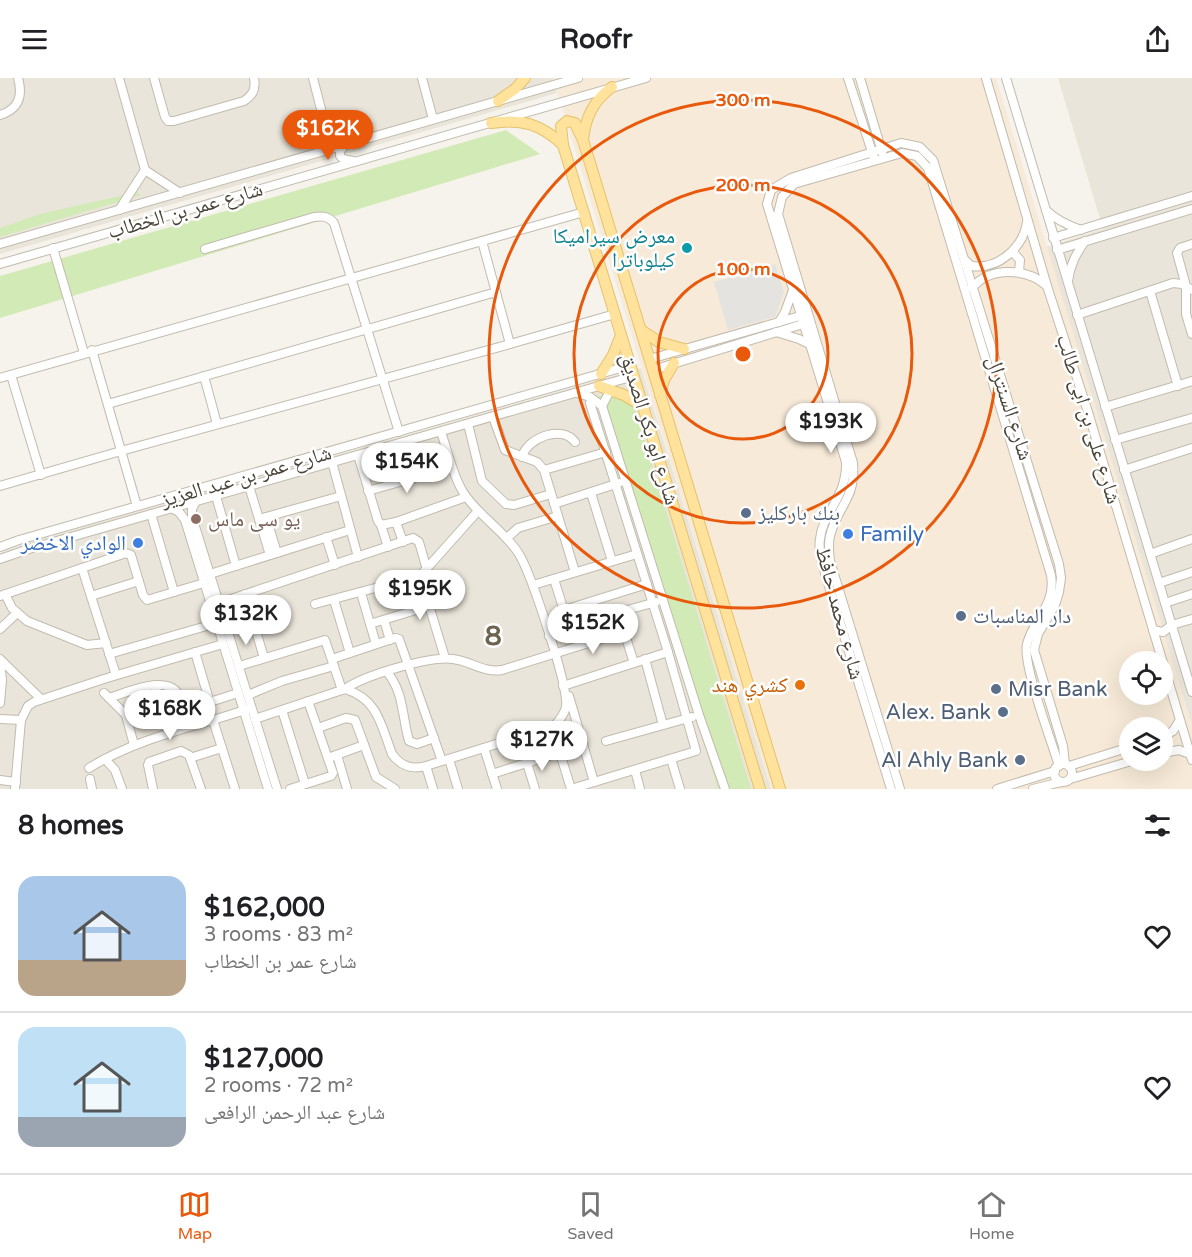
<!DOCTYPE html>
<meta charset="utf-8">
<style>
:root{--surface:#fff;--page:#f2f2f2;--text:#202124;--muted:#757577;--line:#e0e0e0;--accent:#ea580c}
body{margin:0;font-family:"Varela Round","Noto Naskh Arabic",sans-serif;background:var(--page);color:var(--text);height:100vh;display:flex;flex-direction:column;font-size:22px;white-space:nowrap}
*{box-sizing:border-box;margin:0}
p{font-size:20px;color:var(--muted)}
.icon{flex:none;width:33px;height:33px;fill:none;stroke:currentColor;stroke-width:2;stroke-linecap:round;stroke-linejoin:round}
.map{position:relative;height:711px;overflow:hidden}
.drawer{display:flex;flex-direction:column;background:var(--surface);flex:1}
.drawer>*{flex:none}
.controls{position:absolute;left:1119px;top:573px;display:grid;gap:12px}
.controls a{display:grid;place-items:center;width:54px;height:54px;border-radius:50%;background:var(--surface);box-shadow:0 6px 24px #0002;font-size:30px}
.price{position:absolute;translate:-50% -51px;padding:0 14px;border-radius:21px;background:#fff;color:#222;font-size:20px;line-height:39px;filter:drop-shadow(0 2px 3px #0008)}
.price::after{content:'';position:absolute;left:50%;top:36px;width:18px;height:14px;margin-left:-9px;background:inherit;clip-path:polygon(0 0,100% 0,50% 100%)}
.price.on{background:var(--accent);color:#fff}
ul{padding:0;list-style:none}
li{display:flex;align-items:center;gap:18px;height:150px;padding:0 18px}
li+li{border-top:2px solid var(--line)}
li span{display:grid;place-items:center;flex:none;width:168px;height:120px;border-radius:18px;color:#555}
li>.icon{margin-inline-start:auto}
span .icon{width:72px;height:72px;fill:#fffc;stroke-width:1}
li b{font-size:26px}
h2{display:flex;justify-content:space-between;align-items:center;height:72px;padding:0 18px;font-size:26px}
header{display:flex;justify-content:space-between;align-items:center;height:78px;padding:0 18px;background:var(--surface);font-size:27px;font-weight:700}
.dock{display:flex;justify-content:space-around;align-items:center;height:84px;border-top:2px solid var(--line);background:var(--surface);font-size:16px;color:var(--muted)}
.dock a{display:grid;justify-items:center;gap:3px}
.dock .on{color:var(--accent)}
.map>svg:first-child{display:block}
.residential{fill:#eae5da}
.commercial{fill:#f7ead8;fill-rule:evenodd}
.green{fill:#d2eab5}
.parking{fill:#e5e3e0}
.lines{fill:none;stroke-linecap:round;stroke-linejoin:round}
.minor-casing{stroke:#c2bbae;stroke-width:10}
.major-casing{stroke:#e6c16a;stroke-width:12}
.minor{stroke:#fff;stroke-width:8}
.major{stroke:#ffe39c;stroke-width:10}
.ring{fill:none;stroke:#e8590c;stroke-width:3}
.culture-dot{fill:#0f9aa8;stroke:#fff;stroke-width:2}
.service-dot{fill:#5c6f8a;stroke:#fff;stroke-width:2}
.education-dot{fill:#8d6e63;stroke:#fff;stroke-width:2}
.shop-dot{fill:#3f7fe0;stroke:#fff;stroke-width:2}
.food-dot{fill:#e8710a;stroke:#fff;stroke-width:2}
.labels{text-anchor:middle;stroke-width:5;stroke-linejoin:round;paint-order:stroke}
.street-label{font-size:21px;fill:#4b4439;stroke:#fff}
.culture-label{font-size:21px;fill:#0d838f;stroke:#fff;text-anchor:end}
.service-label{font-size:21px;fill:#4e5e75;stroke:#fff;text-anchor:start}
.education-label{font-size:21px;fill:#785e54;stroke:#fff;text-anchor:start}
.shop-label{font-size:21px;fill:#366cbe;stroke:#fff;text-anchor:start}
.food-label{font-size:21px;fill:#c56008;stroke:#fff;text-anchor:end}
.district-label{font-size:27px;font-weight:bold;letter-spacing:1.5px;fill:#6e6250;stroke:#fff}
.centre{fill:#e8590c;stroke:#fff;stroke-width:3}
.ring-label{font-size:18px;text-anchor:middle;font-weight:bold;fill:#e8590c;stroke:#fff;stroke-width:5;stroke-linejoin:round;paint-order:stroke}
</style>
<header><svg class="icon" aria-label="menu" viewBox="0 0 24 24"><path d="M4 6h16M4 12h16M4 18h16"/></svg>Roofr<svg class="icon" aria-label="share" viewBox="0 0 24 24"><path d="M12 15V3M7 8l5-5 5 5M5 13v7h14v-7"/></svg></header>
<div class="map">
<svg width="1192" height="711" viewBox="0 0 1192 711">
<rect width="100%" height="100%" fill="#f6f3ec"/>
<g class="residential">
<polygon points="0,0 553,0 557,15 0,176"/>
<polygon points="1058,0 1192,0 1192,648 1046,169 1103,151"/>
<polygon points="641,290 771,711 0,711 0,475 24,466"/>
</g>
<path class="commercial" d="M553 0H996L1192 648V711H771ZM1130 584H1162V616H1130ZM1130 650H1162V682H1130Z"/>
<g class="green">
<polygon points="506,52 540,76 0,240 0,198"/>
<polygon points="137,114 141,117 0,159 0,150 40,136"/>
<path d="M607 317C620 318 628 320 635 331L751 711H718L596 318Z"/>
</g>
<polygon class="parking" points="775,186 784,214 775,239 728,252 714,204"/>
<g class="lines">
<g class="minor-casing">
<g id="minor">
<polyline points="119,0 145,92"/>
<path d="M154 0 165 39 168 43H174L244 23C253 17 256 11 254 0"/>
<polyline points="313,0 331,70"/>
<polyline points="422,0 433,41"/>
<polyline points="848,0 874,80"/>
<polyline points="860,0 882,74"/>
<polyline points="986,0 1047,208 1088,334 1192,682"/>
<polyline points="1006,0 1192,614"/>
<path d="M0 37C19 31 23 18 18 0"/>
<polyline points="346,66 340,73 340,78 343,81 353,83"/>
<polyline points="145,92 180,115"/>
<polyline points="119,132 145,92"/>
<path d="M1046 132C1056 142 1067 147 1081 152"/>
<polyline points="1053,160 1192,118"/>
<polyline points="482,163 510,266 615,236"/>
<polyline points="0,166 578,0"/>
<polyline points="1192,166 1180,170 1177,175 1186,208 1186,236 1192,256"/>
<polyline points="53,170 84,275"/>
<path d="M205 171 314 139C323 138 328 138 334 145L399 354"/>
<polyline points="1057,172 1192,131"/>
<polyline points="1013,174 1020,182 1019,194"/>
<path d="M964 181 971 188C998 192 1023 170 1027 144"/>
<polyline points="0,186 646,0"/>
<path d="M1068 203C1070 187 1076 176 1085 163"/>
<path d="M972 210C990 188 1027 190 1047 208"/>
<polyline points="1150,213 1178,308"/>
<polyline points="1077,237 1173,205 1182,206 1192,212"/>
<polyline points="779,244 785,234 793,212"/>
<polyline points="776,254 799,261 809,266"/>
<polyline points="92,272 137,428"/>
<polyline points="650,281 800,238"/>
<polyline points="653,292 803,246"/>
<polyline points="11,297 41,397"/>
<polyline points="204,298 217,346"/>
<polyline points="0,300 584,134"/>
<polyline points="577,315 590,319 602,328 699,637 725,711"/>
<polyline points="108,326 496,214"/>
<polyline points="602,328 611,311"/>
<polyline points="1105,329 1192,303"/>
<polyline points="493,339 505,372 537,384 544,392 575,494"/>
<polyline points="468,346 482,403 506,426 514,427 551,416"/>
<polyline points="1115,362 1192,340"/>
<polyline points="358,377 378,443 381,447 396,444 466,419"/>
<path d="M522 379C527 360 562 346 575 364"/>
<polyline points="332,384 358,479"/>
<polyline points="544,392 606,374"/>
<polyline points="1124,392 1192,370"/>
<polyline points="0,408 121,373 510,266"/>
<polyline points="249,408 270,477"/>
<polyline points="368,413 438,393"/>
<polyline points="591,415 612,483"/>
<polyline points="216,418 236,488"/>
<polyline points="196,423 192,431 192,439 277,711"/>
<polyline points="554,426 619,405"/>
<polyline points="171,430 179,434 185,442 268,711"/>
<polyline points="151,436 174,514"/>
<polyline points="266,439 277,475"/>
<polyline points="259,441 341,418"/>
<polyline points="396,444 403,464"/>
<polyline points="381,447 388,469"/>
<polyline points="326,459 335,487"/>
<polyline points="507,460 518,450 558,438"/>
<polyline points="0,469 19,462 631,287"/>
<polyline points="1150,476 1192,461"/>
<polyline points="0,481 29,471 634,298"/>
<polyline points="82,490 116,597"/>
<polyline points="210,496 350,452"/>
<polyline points="420,498 445,580"/>
<polyline points="554,501 570,552"/>
<polyline points="1159,505 1192,494"/>
<polyline points="533,507 637,476"/>
<polyline points="361,515 376,566"/>
<polyline points="5,516 12,530 27,543 87,567 106,565"/>
<polyline points="245,516 264,580"/>
<polyline points="0,518 126,475 131,477 143,517 147,522 204,505"/>
<polyline points="91,518 139,503"/>
<polyline points="334,522 350,575"/>
<polyline points="219,525 413,460 419,464 427,492"/>
<polyline points="1165,525 1192,516"/>
<polyline points="315,526 420,498 478,433"/>
<polyline points="564,532 647,506"/>
<polyline points="615,539 620,541 634,585"/>
<polyline points="384,542 390,562"/>
<polyline points="370,546 429,528"/>
<polyline points="0,551 17,535"/>
<polyline points="1153,552 1163,554 1172,547 1192,541"/>
<polyline points="549,558 615,539 620,534 656,524"/>
<polyline points="195,574 210,625"/>
<polyline points="109,576 217,545"/>
<polyline points="0,581 41,621"/>
<polyline points="332,581 395,560 399,561 442,683"/>
<polyline points="645,581 663,647"/>
<polyline points="0,584 2,602 0,625"/>
<polyline points="239,588 325,562 342,612"/>
<path d="M387 594C404 614 402 639 409 663L417 666 434 660"/>
<polyline points="155,607 170,656"/>
<polyline points="563,608 668,574"/>
<path d="M345 611C365 597 429 578 453 581 471 583 483 595 502 592L624 554"/>
<polyline points="104,615 126,637 134,667"/>
<polyline points="248,617 282,603 334,588"/>
<polyline points="569,618 594,704"/>
<path d="M109 620C125 615 161 599 175 612 180 616 181 623 184 629L188 631 238 615"/>
<polyline points="282,632 305,706"/>
<polyline points="0,641 21,642"/>
<path d="M255 641 345 611C378 621 381 647 392 676 401 688 411 692 426 688L554 648C559 643 564 637 566 629 569 608 531 496 519 476 504 452 478 438 463 414 452 396 448 374 441 354"/>
<polyline points="213,642 235,711"/>
<polyline points="318,650 346,640 355,642 376,699 395,711"/>
<polyline points="1162,659 1173,653 1180,642"/>
<polyline points="606,663 692,639"/>
<polyline points="484,670 497,711"/>
<polyline points="560,675 571,711"/>
<polyline points="1162,675 1179,672 1190,676"/>
<polyline points="337,677 347,711"/>
<polyline points="190,680 222,670"/>
<polyline points="328,680 364,667"/>
<polyline points="105,681 115,692 122,711"/>
<polyline points="449,681 458,711"/>
<polyline points="671,681 680,711"/>
<polyline points="527,685 535,711"/>
<circle cx="1063" cy="695" r="9"/>
<polyline points="426,688 433,711"/>
<polyline points="1069,688 1130,669"/>
<path d="M89 690C137 660 195 649 248 631"/>
<polyline points="635,692 640,711"/>
<polyline points="492,696 583,667"/>
<polyline points="90,701 92,711"/>
<polyline points="1070,701 1135,682"/>
<polyline points="0,702 16,704"/>
<polyline points="15,711 21,642 28,628 34,624 107,600 223,566"/>
<polyline points="153,711 148,687 149,684 181,673 189,677 201,711"/>
<polyline points="290,711 331,698 333,695 308,623"/>
<polyline points="571,711 696,673 668,574 590,325"/>
<path d="M891 711 825 495C822 484 818 472 820 461 823 433 847 420 846 384L767 126 771 112 791 100 901 65 920 69 933 82 1059 486 1061 500 1059 514 1055 527 1038 556 1034 572 1063 668 1065 686"/>
<path d="M900 711 830 483C829 475 828 466 830 458 837 428 856 422 853 385L778 136 782 119 794 106 902 75 917 78 928 90 1051 497C1056 528 1034 539 1027 566 1022 586 1052 664 1059 688"/>
<polyline points="997,711 1055,693"/>
<polyline points="1033,711 1061,704"/>
</g>
</g>
<g class="major-casing">
<g id="major">
<path d="M612 9C593 23 585 40 583 62L780 711"/>
<polyline points="498,23 515,11 525,0"/>
<path d="M491 45C521 40 541 46 563 67L760 711"/>
<polyline points="563,67 561,48 567,43 575,45 583,62"/>
<polyline points="641,252 659,264 684,271"/>
<polyline points="601,296 613,277 621,257"/>
<polyline points="599,308 624,317 644,329"/>
<polyline points="660,317 664,302 674,285"/>
</g>
</g>
<use href="#minor" class="minor"/>
<use href="#major" class="major"/>
</g>
<g class="ring">
<circle cx="743" cy="276" r="85"/>
<circle cx="743" cy="276" r="169"/>
<circle cx="743" cy="276" r="254"/>
</g>
<circle class="culture-dot" cx="687" cy="170" r="6"/>
<g class="service-dot">
<circle cx="746" cy="435" r="6"/>
<circle cx="961" cy="538" r="6"/>
<circle cx="996" cy="611" r="6"/>
<circle cx="1003" cy="634" r="6"/>
<circle cx="1020" cy="682" r="6"/>
</g>
<circle class="education-dot" cx="196" cy="441" r="6"/>
<g class="shop-dot">
<circle cx="848" cy="456" r="6"/>
<circle cx="138" cy="465" r="6"/>
</g>
<circle class="food-dot" cx="800" cy="607" r="6"/>
<g class="labels">
<g class="street-label">
<text transform="translate(185 132) rotate(-16)" y="7">شارع عمر بن الخطاب</text>
<text transform="translate(1010 330) rotate(72)" y="7">شارع السنترال</text>
<text transform="translate(1089 341) rotate(73)" y="7">شارع على بن ابى طالب</text>
<text transform="translate(650 351) rotate(73)" y="7">شارع ابو بكر الصديق</text>
<text transform="translate(246 398) rotate(-16)" y="7">شارع عمر بن عبد العزيز</text>
<text transform="translate(840 535) rotate(75)" y="7">شارع محمد حافظ</text>
</g>
<g class="culture-label">
<text x="675" y="165">معرض سيراميكا<tspan x="675" dy="24">كيلوباترا</tspan></text>
</g>
<g class="service-label">
<text x="758" y="442">بنك باركليز</text>
<text x="973" y="545">دار المناسبات</text>
<text x="1008" y="618">Misr Bank</text>
<text x="991" y="641" text-anchor="end">Alex. Bank</text>
<text x="1008" y="689" text-anchor="end">Al Ahly Bank</text>
</g>
<g class="education-label">
<text x="208" y="448">يو سى ماس</text>
</g>
<g class="shop-label">
<text x="860" y="463">Family</text>
<text x="126" y="472" text-anchor="end">الوادي الاخضر</text>
</g>
<g class="food-label">
<text x="788" y="614">كشري هند</text>
</g>
<g class="district-label">
<text x="494" y="567">8</text>
</g>
</g>
<circle cx="743" cy="276" r="9" class="centre"/>
<g class="ring-label">
<text x="743" y="28">300 m</text>
<text x="743" y="113">200 m</text>
<text x="743" y="197">100 m</text>
</g>
</svg>
<div class="controls">
<a><svg class="icon" aria-label="locate" viewBox="0 0 24 24"><circle cx="12" cy="12" r="6"/><path d="M12 2v4M12 18v4M2 12h4M18 12h4"/></svg></a>
<a><svg class="icon" aria-label="layers" viewBox="0 0 24 24"><path d="M12 4l9 5-9 5-9-5zM3 14l9 5 9-5"/></svg></a>
</div>
<b class="price on" style="left:328px;top:83px">$162K</b>
<b class="price" style="left:831px;top:376px">$193K</b>
<b class="price" style="left:407px;top:416px">$154K</b>
<b class="price" style="left:420px;top:543px">$195K</b>
<b class="price" style="left:246px;top:568px">$132K</b>
<b class="price" style="left:593px;top:577px">$152K</b>
<b class="price" style="left:170px;top:663px">$168K</b>
<b class="price" style="left:542px;top:694px">$127K</b>
</div>
<section class="drawer">
<h2>8 homes<svg class="icon" aria-label="filters" viewBox="0 0 24 24"><path d="M4 7h16M4 17h16"/><circle cx="9" cy="7" r="2"/><circle cx="15" cy="17" r="2"/></svg></h2>
<ul>
<li><span style="background:linear-gradient(#a9c7e8 70%,#b9a48a 0)"><svg class="icon" aria-label="home" viewBox="0 0 24 24"><path d="M3 11l9-7 9 7M6 9v11h12V9"/></svg></span><div><b>$162,000</b><p>3 rooms · 83 m²</p><p>شارع عمر بن الخطاب</p></div><svg class="icon" aria-label="heart" viewBox="0 0 24 24"><path d="M12 20l-8-8c-3-5 5-10 8-4 3-6 11-1 8 4z"/></svg></li>
<li><span style="background:linear-gradient(#bfe0f5 75%,#9aa5b1 0)"><svg class="icon" aria-label="home" viewBox="0 0 24 24"><path d="M3 11l9-7 9 7M6 9v11h12V9"/></svg></span><div><b>$127,000</b><p>2 rooms · 72 m²</p><p>شارع عبد الرحمن الرافعى</p></div><svg class="icon" aria-label="heart" viewBox="0 0 24 24"><path d="M12 20l-8-8c-3-5 5-10 8-4 3-6 11-1 8 4z"/></svg></li>
</ul>
</section>
<nav class="dock">
<a class="on"><svg class="icon" aria-label="map" viewBox="0 0 24 24"><path d="M3 6l6-2 6 2 6-2v14l-6 2-6-2-6 2zM9 4v14M15 6v14"/></svg>Map</a>
<a><svg class="icon" aria-label="saved" viewBox="0 0 24 24"><path d="M7 4h10v16l-5-4-5 4z"/></svg>Saved</a>
<a><svg class="icon" aria-label="home" viewBox="0 0 24 24"><path d="M3 11l9-7 9 7M6 9v11h12V9"/></svg>Home</a>
</nav>
